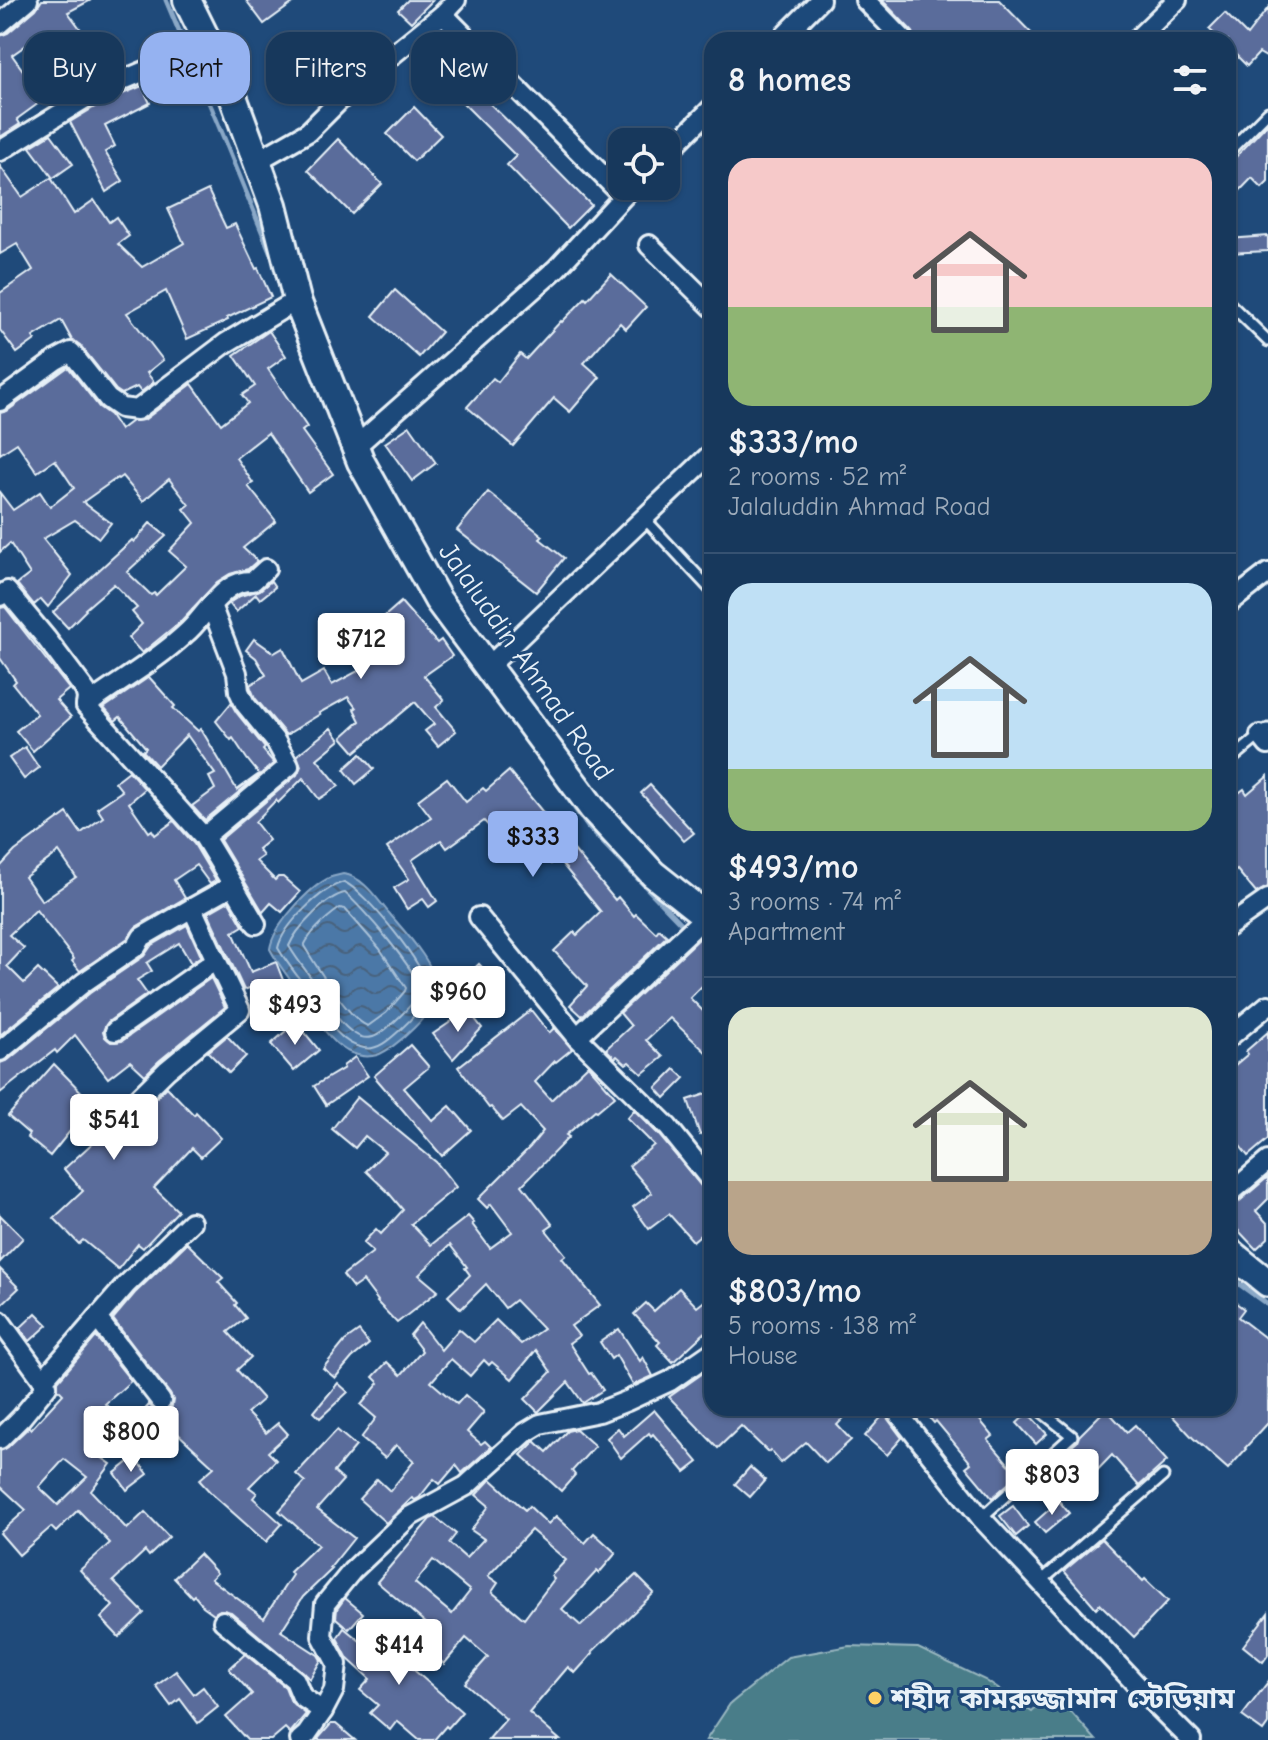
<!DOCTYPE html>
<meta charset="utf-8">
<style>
:root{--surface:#17385c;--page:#244365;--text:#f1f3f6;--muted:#9eacbb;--line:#365272;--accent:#95b2f1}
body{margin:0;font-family:"Comic Neue","Noto Sans Bengali",sans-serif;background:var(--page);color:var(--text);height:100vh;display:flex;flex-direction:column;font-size:30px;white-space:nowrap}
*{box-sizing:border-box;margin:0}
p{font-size:26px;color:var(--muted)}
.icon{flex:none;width:44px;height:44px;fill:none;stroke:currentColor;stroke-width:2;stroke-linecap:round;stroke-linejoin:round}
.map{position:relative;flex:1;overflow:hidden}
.details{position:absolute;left:704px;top:32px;width:532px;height:1384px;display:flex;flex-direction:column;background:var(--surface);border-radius:24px;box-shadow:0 2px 6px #0004,0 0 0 2px var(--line)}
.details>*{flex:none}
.hud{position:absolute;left:24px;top:32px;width:560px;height:72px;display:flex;gap:16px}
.buttons{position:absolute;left:608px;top:128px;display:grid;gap:16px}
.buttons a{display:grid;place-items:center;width:72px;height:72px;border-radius:16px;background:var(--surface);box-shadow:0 2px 6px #0004,0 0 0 2px var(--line);font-size:40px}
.price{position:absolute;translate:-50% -68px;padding:0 18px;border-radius:8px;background:#fff;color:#222;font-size:26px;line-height:52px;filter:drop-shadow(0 2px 4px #0008)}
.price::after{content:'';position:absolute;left:50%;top:48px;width:24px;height:18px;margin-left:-12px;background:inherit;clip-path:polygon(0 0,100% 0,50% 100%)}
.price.active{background:var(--accent);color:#111}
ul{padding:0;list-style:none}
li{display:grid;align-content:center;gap:16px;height:424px;padding:0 24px}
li+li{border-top:2px solid var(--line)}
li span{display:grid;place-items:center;height:248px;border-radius:24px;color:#555}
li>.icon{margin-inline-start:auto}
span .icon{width:144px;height:144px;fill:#fffc;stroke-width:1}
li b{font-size:34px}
h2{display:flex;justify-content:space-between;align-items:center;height:96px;padding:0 24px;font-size:34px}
.chip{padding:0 28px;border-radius:24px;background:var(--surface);box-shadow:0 2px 6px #0004,0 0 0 2px var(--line);font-size:28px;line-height:72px}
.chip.active{background:var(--accent);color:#111}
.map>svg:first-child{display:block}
.pitch{fill:#4a7d89;stroke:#99b7c0;stroke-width:2}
.water{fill:url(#water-waves);stroke:#8aa8c7;stroke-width:2}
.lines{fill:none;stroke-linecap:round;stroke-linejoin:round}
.shore{stroke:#a9c1d8;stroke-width:2}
.stream{stroke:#8aa8c7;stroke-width:5}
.building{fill:#5a6c9b;stroke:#e8f1f8;stroke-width:2;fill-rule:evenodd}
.lane-casing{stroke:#e8f1f8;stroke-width:15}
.street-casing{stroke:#e8f1f8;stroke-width:24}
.secondary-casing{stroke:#e8f1f8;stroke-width:32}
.lane{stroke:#1f4a7a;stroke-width:9}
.street{stroke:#1f4a7a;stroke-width:18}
.secondary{stroke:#1f4a7a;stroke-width:26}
.poi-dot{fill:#ffd166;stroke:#1f4a7a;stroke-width:3}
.labels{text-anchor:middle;stroke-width:6;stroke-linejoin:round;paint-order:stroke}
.street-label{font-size:28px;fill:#e8f1f8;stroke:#1f4a7a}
.poi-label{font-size:28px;font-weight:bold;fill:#e8f1f8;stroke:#1f4a7a;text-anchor:start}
</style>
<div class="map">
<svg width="1268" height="1740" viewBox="0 0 1268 1740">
<defs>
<pattern id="water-waves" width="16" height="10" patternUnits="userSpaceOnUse" patternTransform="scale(2)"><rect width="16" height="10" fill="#4b78a7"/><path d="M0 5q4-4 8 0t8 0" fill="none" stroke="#49627d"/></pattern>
</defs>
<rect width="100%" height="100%" fill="#1f4a7a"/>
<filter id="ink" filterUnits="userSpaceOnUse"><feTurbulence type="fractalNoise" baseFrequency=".0125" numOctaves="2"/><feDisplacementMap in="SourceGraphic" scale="16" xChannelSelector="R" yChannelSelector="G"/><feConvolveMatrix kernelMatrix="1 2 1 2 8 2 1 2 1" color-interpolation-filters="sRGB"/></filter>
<g filter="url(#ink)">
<polygon class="pitch" points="849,1646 918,1648 985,1680 1032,1712 1053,1692 1096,1740 706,1740 730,1704 788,1657"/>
<path class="water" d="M343 874C363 876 377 899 389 913 404 931 437 965 437 990 438 1010 395 1049 377 1055 367 1058 357 1056 347 1051 326 1039 314 1014 301 995 291 980 278 965 270 949 273 926 309 887 331 877 335 876 339 875 343 874Z"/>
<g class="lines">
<g class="shore">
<path d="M344 882C363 889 429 969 429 991 429 1001 409 1022 401 1029 391 1038 378 1051 364 1048 336 1044 321 1009 306 988 297 975 286 962 278 948 283 925 322 888 344 882Z"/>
<path d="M345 893C359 904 420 973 419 990 419 1001 383 1034 373 1037 366 1039 361 1038 355 1034 338 1024 328 1002 317 986 308 973 297 960 289 946 296 929 327 896 345 893Z"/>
<path d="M340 908 345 909 380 949 406 988 405 991 386 1013 368 1026C350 1021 315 964 304 946 311 931 326 918 340 908Z"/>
</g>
<g class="stream">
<polyline points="166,0 224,138 274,261"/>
<polyline points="540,759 588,827 702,945 712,949"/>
<polyline points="1228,1276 1268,1305"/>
</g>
</g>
<g class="building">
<path d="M42 0H91L68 12 99 54 119 46 127 66 92 80 89 76 86 78 85 77 51 98 50 95 17 119 20 124 0 137V36L8 33 36 9ZM53 32 72 59 32 83 12 55 35 39 36 41Z"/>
<polygon points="246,0 297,0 264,24"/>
<polygon points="408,0 433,0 411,22 398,10"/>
<polygon points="882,0 999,0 1038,40 916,40 913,32"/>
<polygon points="1268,8 1268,58 1259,53 1247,66 1228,47 1228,40 1221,40 1209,29 1225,13 1247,35"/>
<polygon points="427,43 516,129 591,205 568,228 507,165 516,156 415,55"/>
<polygon points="142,86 150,103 105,126 115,146 105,152 123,181 106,192 70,122 103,102"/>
<polygon points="414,107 441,135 414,161 387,134"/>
<polygon points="1268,123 1268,182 1262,188 1252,178 1228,203 1228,165"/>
<polygon points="51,134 73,164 53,178 30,147"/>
<polygon points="338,139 382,184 352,214 308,170"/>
<polygon points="0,166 22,197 51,178 74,214 94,200 109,222 116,217 129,236 118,244 142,267 184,243 168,209 208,190 226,228 235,224 256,269 258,268 271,297 227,318 228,320 187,339 166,291 127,313 163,360 147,373 154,382 141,392 137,387 122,394 116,390 80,345 72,340 61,320 33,337 35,340 17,353 0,330 0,293 33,270 17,244 0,254"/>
<polygon points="1268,236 1268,251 1228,253 1228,239"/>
<polygon points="611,274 646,307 626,329 620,323 584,363 600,377 570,412 554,398 513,446 467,407 493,378 498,382 520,354 526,359 561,321 562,322 585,298 587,300"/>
<polygon points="395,290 441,332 419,357 373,316"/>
<polygon points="269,331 286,356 268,369 307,427 302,431 333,474 308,492 268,433 236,458 253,483 248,486 276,521 243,548 257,561 248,569 230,574 217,582 180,622 142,653 128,638 142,624 132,612 137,608 114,584 85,609 86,610 68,628 53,612 132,540 134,542 150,523 166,536 127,572 151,595 154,593 156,595 186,566 169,551 195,523 184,509 189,505 169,479 143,501 122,476 118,479 117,478 83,502 111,523 99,538 75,520 43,539 72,575 48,607 41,599 34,605 17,584 30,574 10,543 0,552 0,493 13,510 40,492 50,507 74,488 55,460 37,472 17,443 0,454 0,413 7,411 68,367 99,407 110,415 120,430 132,421 144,420 192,384 221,424 248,403 242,395 255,386 234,355"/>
<polygon points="410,426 436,463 412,481 385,443"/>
<polygon points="488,492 543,536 540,539 564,558 536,592 457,530"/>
<polygon points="271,581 275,587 260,599 256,594 236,612 229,603 240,596 260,590"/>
<polygon points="401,602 437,643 441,640 452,656 424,676 444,700 436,707 456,731 438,746 425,731 434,724 415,702 355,752 342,737 360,721 354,709 356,708 348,697 319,713 320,714 286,735 255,698 251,688 250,685 266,675 256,658 246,650 254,639 274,653 283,648 301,684 324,671 332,685 360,670 346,649 361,639 358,635 376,622 377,623"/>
<polygon points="5,607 69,689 56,700 71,717 33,751 16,731 37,714 13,684 16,681 0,658 0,608"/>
<polygon points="149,677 175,706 173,708 198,731 201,729 237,790 259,774 247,759 233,738 231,740 216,721 231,703 236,712 265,748 263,750 274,763 205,820 192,806 215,789 209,777 215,774 187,735 157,766 143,751 146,748 120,717 115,721 104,708"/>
<polygon points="331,728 340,740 317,759 339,786 319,799 303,778 278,803 276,800 255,822 269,840 258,849 263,856 256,861 275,880 278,877 283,877 300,892 282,912 271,903 263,912 220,840 297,775 301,766 297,755"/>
<polygon points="25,747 39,768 24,779 9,758"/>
<polygon points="361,754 374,769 356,784 344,769"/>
<path d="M129 771 145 789 129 803 149 832 152 830 155 835 174 821 194 844 216 881 210 884 196 865 174 880 185 898 136 927 128 938 80 971 72 961 74 959 36 910 9 935 24 948 7 966 24 983 38 969 58 988 0 1035V867L15 851 67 813 81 833 103 817 97 808 122 791 115 782ZM59 852 76 877 42 901 25 877Z"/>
<polygon points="509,771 615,900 618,897 634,916 636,914 656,933 659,929 667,936 582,1016 570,1005 587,986 554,951 574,932 577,935 601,912 558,859 551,864 516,821 498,836 484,821 447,848 441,840 412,860 437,901 429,907 423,899 407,909 394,888 409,879 387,848 431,817 418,800 447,778 466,802 483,788 486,791"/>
<polygon points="1268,776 1268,887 1256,893 1237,870 1228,877 1228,801 1244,789 1247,794"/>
<polygon points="650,785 694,833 684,841 641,793"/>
<polygon points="229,901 243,926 233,932 251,972 276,962 283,980 304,1007 283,1023 255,986 244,990 208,913"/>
<polygon points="187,925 201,956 191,963 179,943 147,963 152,971 137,980 147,994 108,1022 103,1031 105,1037 111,1042 122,1041 211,978 225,1007 159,1061 145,1075 130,1061 108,1078 75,1035 57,1053 55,1050 0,1093 0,1063 8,1060 90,993 144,956 151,946"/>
<polygon points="701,937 712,948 712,976 690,998 712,1020 712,1058 670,1018 646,1040 663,1057 642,1074 629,1062 626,1064 617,1056 615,1058 606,1049 631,1026 620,1013"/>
<polygon points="479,964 498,984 490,994 479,986 474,990 464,978"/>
<polygon points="468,1010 482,1028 453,1059 433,1034"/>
<polygon points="531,1010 549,1033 554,1028 572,1049 556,1062 555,1061 535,1082 551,1100 588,1065 615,1096 597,1111 595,1110 566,1135 569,1137 522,1185 553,1225 546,1230 566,1255 562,1258 600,1305 571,1326 579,1336 569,1343 589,1374 591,1373 603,1390 583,1403 568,1382 538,1412 525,1399 551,1372 536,1350 512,1379 492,1362 489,1365 484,1360 470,1376 451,1359 431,1382 457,1404 465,1395 484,1412 467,1432 481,1444 485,1441 491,1447 462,1473 456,1465 440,1484 434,1479 419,1498 415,1500 412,1498 386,1523 359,1499 377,1479 390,1491 414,1461 396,1445 385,1458 361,1438 376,1418 361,1405 379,1383 373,1377 387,1362 401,1375 422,1351 410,1335 420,1323 441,1350 459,1329 474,1342 496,1320 521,1344 543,1329 515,1300 505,1308 486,1284 461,1309 448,1296 470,1275 465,1268 467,1267 450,1245 419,1275 438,1291 397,1323 377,1302 378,1301 363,1281 353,1288 343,1275 373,1252 363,1243 376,1229 381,1234 403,1210 388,1192 366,1171 385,1152 365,1136 355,1148 332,1129 357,1097 436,1162 456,1187 411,1224 431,1245 468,1216 474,1223 472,1224 490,1248 512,1232 491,1204 487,1208 478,1199 530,1147 543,1131 521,1107 503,1121 491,1107 489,1108 458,1067"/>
<polygon points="296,1022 319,1050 294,1071 271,1044"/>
<polygon points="1268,1032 1268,1139 1248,1156 1240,1146 1228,1158 1228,1071 1248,1054 1246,1051"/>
<polygon points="227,1036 246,1056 229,1073 208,1052"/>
<polygon points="410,1045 429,1067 404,1088 433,1121 450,1106 471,1130 442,1156 374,1076"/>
<polygon points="355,1057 368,1076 326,1105 314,1086 344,1068 343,1066"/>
<polygon points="54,1064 100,1111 111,1097 117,1102 107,1112 103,1119 106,1129 111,1132 117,1133 123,1130 167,1087 194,1115 196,1112 221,1138 201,1157 192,1148 154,1188 178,1211 143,1248 138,1244 118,1269 83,1240 79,1244 54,1218 83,1191 64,1169 99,1137 79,1120 50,1156 27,1137 29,1134 8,1116"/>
<polygon points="675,1069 685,1078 665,1098 656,1088"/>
<polygon points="712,1092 712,1131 700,1135 688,1100"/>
<polygon points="634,1110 659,1135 712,1199 712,1225 693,1241 669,1214 649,1229 633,1207 652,1193 629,1166 654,1145 627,1118"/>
<polygon points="1268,1177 1268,1199 1256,1211 1268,1224 1268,1238 1256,1249 1236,1228 1234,1230 1228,1223 1228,1207 1236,1204"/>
<polygon points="0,1215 23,1238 0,1262"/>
<polygon points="187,1243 223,1278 218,1282 237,1303 235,1305 246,1318 228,1332 251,1357 237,1370 263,1399 247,1413 266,1433 278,1423 288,1434 268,1452 276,1460 249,1487 257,1493 253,1498 282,1524 266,1542 212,1494 199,1480 214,1467 162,1419 145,1438 126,1420 137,1410 141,1414 149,1405 157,1412 168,1411 172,1406 173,1400 170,1394 113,1319 135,1293"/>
<polygon points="0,1269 19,1288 0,1306"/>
<polygon points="679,1288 697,1307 712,1295 712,1326 673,1362 657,1345 660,1342 634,1314 646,1303 654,1311"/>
<polygon points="1228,1297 1244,1309 1238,1317 1268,1340 1268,1423 1245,1448 1246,1449 1228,1469 1193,1438 1165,1408 1228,1408"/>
<polygon points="36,1313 48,1325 30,1341 20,1328"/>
<polygon points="619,1329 640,1361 643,1357 653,1376 633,1385 616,1355 611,1359 600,1342"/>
<polygon points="359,1331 369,1344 352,1358 335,1378 323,1368 345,1341"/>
<path d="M96 1337 131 1381 105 1404 116 1415 91 1440 94 1442 88 1448 111 1464 91 1491 127 1529 145 1512 169 1537 149 1556 145 1551 113 1581 144 1613 119 1637 101 1618 113 1606 80 1570 110 1543 78 1510 56 1532 51 1527 19 1555 0 1533 26 1510 0 1486V1451L8 1447 29 1427 31 1429 63 1394 58 1389V1381ZM64 1459 87 1477 58 1505 39 1487Z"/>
<polygon points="706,1371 712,1378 712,1408 767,1408 772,1413 777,1408 853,1408 837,1425 851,1440 826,1463 806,1442 781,1463 770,1450 768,1452 741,1426 718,1448 669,1397"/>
<polygon points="338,1383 348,1392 320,1418 314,1412"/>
<polygon points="921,1408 970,1408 993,1436 988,1440 1018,1475 992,1498 966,1467 971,1463 936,1421 934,1423"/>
<polygon points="1106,1409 1127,1432 1135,1425 1167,1461 1139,1486 1112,1455 1083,1485 1057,1459 1077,1442 1079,1436"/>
<polygon points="654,1410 698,1462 685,1472 653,1434 651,1436 649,1433 621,1458 607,1438 618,1428 624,1436"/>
<polygon points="1028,1413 1047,1434 1036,1444 1017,1423"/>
<polygon points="884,1414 902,1438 887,1455 865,1436"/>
<polygon points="576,1429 595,1446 572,1471 575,1475 561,1491 521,1455 535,1441 547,1452 567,1431"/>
<polygon points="337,1430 356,1446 334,1472 343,1480 317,1509 354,1538 330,1568 332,1569 303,1597 281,1631 318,1655 321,1660 310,1679 231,1612 220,1610 214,1614 203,1606 194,1595 192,1597 174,1578 199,1554 217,1573 211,1579 264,1618 292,1575 290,1572 318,1545 279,1511 305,1482 296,1474"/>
<polygon points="135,1457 148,1474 127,1490 115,1473"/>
<polygon points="750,1467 765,1480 750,1497 735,1484"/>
<path d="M491 1479 525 1510 529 1506 548 1524 556 1516 585 1543 594 1533 616 1553 599 1573 597 1571 562 1609 581 1626 636 1575 654 1593 592 1652 593 1653 575 1673 568 1667 529 1713 560 1740H488L506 1719 465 1683 488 1657 466 1638 444 1664 429 1651 441 1636 377 1582 430 1519 435 1517 456 1534 449 1543 466 1558 484 1539 471 1530 489 1506 476 1495ZM531 1530 566 1560 551 1576 554 1579 524 1619 492 1592 498 1583 488 1576ZM433 1560 470 1591 452 1614 415 1583Z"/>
<polygon points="1059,1501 1069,1513 1045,1533 1035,1522"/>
<polygon points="1013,1506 1028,1526 1016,1536 1000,1516"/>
<polygon points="1102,1539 1143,1581 1145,1579 1168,1601 1134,1637 1100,1604 1096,1608 1064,1571"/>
<polygon points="345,1598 363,1613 349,1629 336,1618 337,1609"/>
<polygon points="1268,1613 1268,1655 1263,1662 1243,1646"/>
<polygon points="344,1628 370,1649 373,1647 376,1650 392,1630 418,1652 407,1664 462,1712 448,1728 446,1726 434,1740 419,1740 397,1721 390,1730 370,1713 378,1705 360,1690 370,1679 348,1659 337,1638"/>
<polygon points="245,1654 285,1687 291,1702 306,1714 290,1733 285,1728 271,1740 247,1740 226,1717 252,1694 229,1669"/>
<polygon points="176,1671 194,1694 203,1687 218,1707 198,1723 180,1699 171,1706 156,1686"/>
<polygon points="1268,1682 1268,1724 1263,1731 1242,1716"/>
<polygon points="331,1724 336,1724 355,1740 317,1740"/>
</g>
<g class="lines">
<g class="lane-casing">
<g id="lane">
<polyline points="1228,152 1268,112"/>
<polyline points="1228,302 1268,341"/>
<polyline points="644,518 712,591"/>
<polyline points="1228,762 1268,729"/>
<polyline points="981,1518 1072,1436 1037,1408"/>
<polyline points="1040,1582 1163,1476"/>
</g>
</g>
<g class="street-casing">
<g id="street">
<polyline points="865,0 904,40"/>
<polyline points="443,14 623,196"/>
<polyline points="0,24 28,0"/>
<polyline points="780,40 820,0"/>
<polyline points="1136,40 1177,0"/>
<polyline points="0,151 97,91 209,44"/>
<polyline points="666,154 712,108"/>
<polyline points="257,161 308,132 355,85 443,14 456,0"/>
<polyline points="649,245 712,307"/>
<polyline points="0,401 56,360 71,352 108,399 121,408 137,410 226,343 297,300"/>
<polyline points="355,447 557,268 633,186"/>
<polyline points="0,596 7,591 46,638 85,690 87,698 86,706 204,837 233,885 192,908"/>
<polyline points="1228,604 1268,573"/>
<path d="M211 605C223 592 234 580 253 581L266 569"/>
<polyline points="488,667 712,453"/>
<path d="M86 706C118 682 155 662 185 634 195 626 203 614 211 605L237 673 239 691 245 704 276 742 289 766 204 837"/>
<polyline points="1260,735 1268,745"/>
<polyline points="233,885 256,924"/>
<polyline points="479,917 577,1037 668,1127 712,1182"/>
<polyline points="1228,927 1268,899"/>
<polyline points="115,1031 216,960 240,1010 167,1070 115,1121"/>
<polyline points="577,1037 706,916"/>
<polyline points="1228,1038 1268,1005"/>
<polyline points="0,1051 83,983 137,946 142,937 192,908 216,960"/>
<polyline points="1228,1195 1268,1161"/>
<polyline points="97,1318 161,1401"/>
<polyline points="0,1321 47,1386 21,1418 0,1439"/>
<polyline points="43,1380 126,1285 191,1222"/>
<polyline points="894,1408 981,1518 1145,1694 1191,1740"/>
<polyline points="223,1621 295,1680 302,1697 323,1711"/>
<polyline points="300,1740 307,1734 323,1711 334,1690 337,1664 322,1636 325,1604 352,1571 409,1517 466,1486 525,1433 540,1424 599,1412 627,1401 670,1381 712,1352"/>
</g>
</g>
<g class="secondary-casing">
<g id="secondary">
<polyline points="187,0 228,83 273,205 297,300 361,462 438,600 593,809 653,874 706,916 712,918"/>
<polyline points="1228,1251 1268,1283"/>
</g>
</g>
<use href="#lane" class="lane"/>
<use href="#street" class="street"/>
<use href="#secondary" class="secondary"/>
</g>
</g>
<circle class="poi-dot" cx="875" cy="1698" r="8"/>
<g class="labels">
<g class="street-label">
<text transform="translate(527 661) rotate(55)" y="10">Jalaluddin Ahmad Road</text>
</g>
<g class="poi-label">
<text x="891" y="1708">শহীদ কামরুজ্জামান স্টেডিয়াম</text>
</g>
</g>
</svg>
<div class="buttons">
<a><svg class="icon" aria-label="locate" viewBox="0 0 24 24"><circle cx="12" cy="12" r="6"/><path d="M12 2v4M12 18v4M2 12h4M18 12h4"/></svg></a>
</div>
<b class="price" style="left:361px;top:681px">$712</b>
<b class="price active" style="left:533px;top:879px">$333</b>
<b class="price" style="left:458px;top:1034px">$960</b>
<b class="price" style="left:295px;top:1047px">$493</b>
<b class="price" style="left:114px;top:1162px">$541</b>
<b class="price" style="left:131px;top:1474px">$800</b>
<b class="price" style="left:1052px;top:1517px">$803</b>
<b class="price" style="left:399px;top:1687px">$414</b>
<div class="hud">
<a class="chip">Buy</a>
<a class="chip active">Rent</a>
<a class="chip">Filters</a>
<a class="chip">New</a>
</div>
<section class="details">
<h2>8 homes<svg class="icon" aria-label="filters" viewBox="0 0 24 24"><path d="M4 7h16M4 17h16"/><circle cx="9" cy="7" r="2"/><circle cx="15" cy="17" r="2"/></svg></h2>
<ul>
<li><span style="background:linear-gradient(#f6c9c9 60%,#8fb573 0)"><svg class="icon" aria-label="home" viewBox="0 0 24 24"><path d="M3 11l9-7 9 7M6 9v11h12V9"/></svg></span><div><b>$333/mo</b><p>2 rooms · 52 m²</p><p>Jalaluddin Ahmad Road</p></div></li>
<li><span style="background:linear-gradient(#bfe0f5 75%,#8fb573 0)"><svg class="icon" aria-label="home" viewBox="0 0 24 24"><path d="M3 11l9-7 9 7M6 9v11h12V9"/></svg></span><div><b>$493/mo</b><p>3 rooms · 74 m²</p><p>Apartment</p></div></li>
<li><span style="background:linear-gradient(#dfe7d0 70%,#b9a48a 0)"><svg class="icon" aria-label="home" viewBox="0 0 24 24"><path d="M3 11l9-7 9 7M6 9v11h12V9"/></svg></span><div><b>$803/mo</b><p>5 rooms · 138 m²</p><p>House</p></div></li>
</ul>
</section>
</div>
